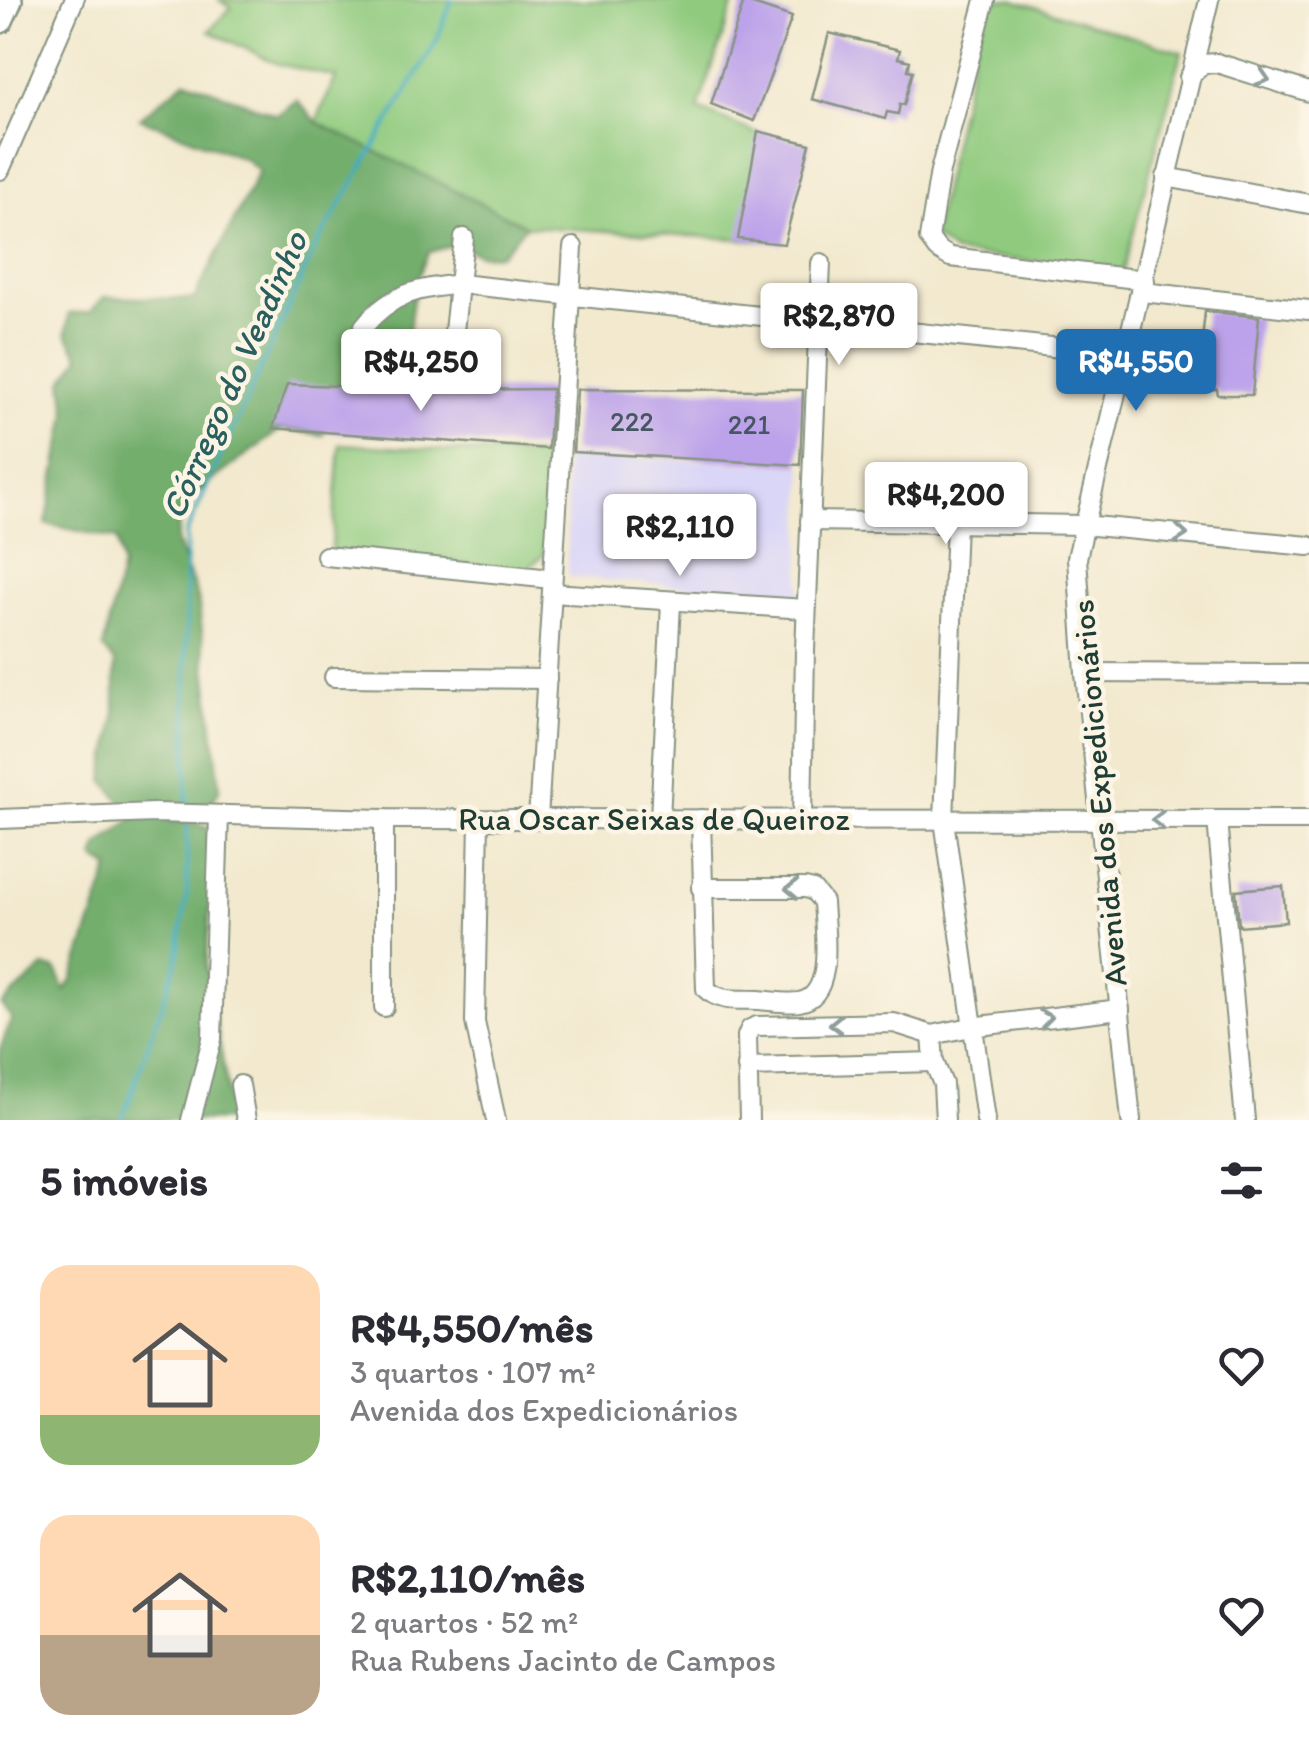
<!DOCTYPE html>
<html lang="pt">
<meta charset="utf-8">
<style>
:root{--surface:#fff;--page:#f7f7f7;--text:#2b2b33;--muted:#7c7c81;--accent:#1f6fb2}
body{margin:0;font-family:Itim,sans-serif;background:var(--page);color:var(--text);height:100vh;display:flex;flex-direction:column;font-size:38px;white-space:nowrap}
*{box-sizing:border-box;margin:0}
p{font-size:32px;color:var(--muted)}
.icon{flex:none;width:55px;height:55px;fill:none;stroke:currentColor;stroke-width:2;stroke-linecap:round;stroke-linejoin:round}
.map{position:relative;height:1120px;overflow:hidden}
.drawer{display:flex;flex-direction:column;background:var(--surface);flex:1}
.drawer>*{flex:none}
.price{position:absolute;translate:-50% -85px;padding:0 22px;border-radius:10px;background:#fff;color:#222;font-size:32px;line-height:65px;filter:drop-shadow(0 2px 5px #0008)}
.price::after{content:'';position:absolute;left:50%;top:60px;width:30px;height:22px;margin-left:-15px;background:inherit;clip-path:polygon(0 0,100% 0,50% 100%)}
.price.selected{background:var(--accent);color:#fff}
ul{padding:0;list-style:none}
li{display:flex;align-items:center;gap:30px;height:250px;padding:0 40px}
li span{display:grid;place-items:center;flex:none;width:280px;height:200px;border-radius:30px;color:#555}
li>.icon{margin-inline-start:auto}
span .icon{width:120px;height:120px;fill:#fffc;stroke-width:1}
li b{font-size:42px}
h2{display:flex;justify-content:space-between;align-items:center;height:120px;padding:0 40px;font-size:42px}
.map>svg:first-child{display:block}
.built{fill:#dad6f7}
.green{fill:#8fca7e;stroke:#578459;stroke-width:2.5}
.forest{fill:#73ae6d;stroke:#497650;stroke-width:2.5}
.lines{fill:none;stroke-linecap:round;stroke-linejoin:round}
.stream{stroke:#41adc0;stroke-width:4}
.building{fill:#bca2ea}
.minor-casing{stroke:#889382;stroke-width:22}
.highway-casing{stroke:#889382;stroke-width:30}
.minor{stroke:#fff;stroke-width:18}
.highway{stroke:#fff;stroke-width:25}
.oneway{stroke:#8f9e9a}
.labels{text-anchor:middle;stroke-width:9;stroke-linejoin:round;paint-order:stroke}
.number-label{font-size:28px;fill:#465662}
.street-label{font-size:32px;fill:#1f3d34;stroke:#fcf5e5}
.water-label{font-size:35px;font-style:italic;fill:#295f5e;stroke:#fcf5e5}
</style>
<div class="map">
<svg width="1309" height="1120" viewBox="0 0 1309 1120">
<rect width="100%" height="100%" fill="#fcf5e5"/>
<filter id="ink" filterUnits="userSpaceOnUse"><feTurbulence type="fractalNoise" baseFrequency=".01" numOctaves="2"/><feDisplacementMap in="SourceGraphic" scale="20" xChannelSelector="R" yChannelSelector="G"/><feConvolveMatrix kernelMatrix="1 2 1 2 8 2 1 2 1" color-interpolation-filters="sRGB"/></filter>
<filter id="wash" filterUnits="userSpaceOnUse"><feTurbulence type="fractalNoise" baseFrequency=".0048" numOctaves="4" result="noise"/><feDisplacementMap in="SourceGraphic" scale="40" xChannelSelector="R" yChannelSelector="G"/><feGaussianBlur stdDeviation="2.25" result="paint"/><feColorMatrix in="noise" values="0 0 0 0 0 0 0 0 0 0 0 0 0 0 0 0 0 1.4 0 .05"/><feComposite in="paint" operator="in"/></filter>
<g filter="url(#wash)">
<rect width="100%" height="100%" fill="#f2e9cf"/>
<polygon class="built" points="565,455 803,466 800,595 568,577"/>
<g class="green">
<polygon points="219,0 735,0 698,109 778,142 767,241 526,226 316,122 336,77 278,64 209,31 231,8"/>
<polygon points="985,0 1013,0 1182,52 1123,271 954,253 932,236"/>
<polygon points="340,444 547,456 544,555 527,569 331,555"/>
</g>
<path class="forest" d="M186 80 277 115 297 100 316 122 526 226 500 255 479 254 455 245 429 252C409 290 409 332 407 374L378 401 336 411 323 435 281 429 181 504 177 541 198 598 220 788 212 803 179 810 170 821 197 823 215 831 206 966 233 1120H0V1049L12 1018 1 1005 44 967 56 969 65 990 72 980 110 868 94 858 98 846 134 818 104 780 115 717V662L103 648 122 566 117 539 46 524 67 414 63 381 80 357 66 333 69 314 90 312 104 297 194 299 259 171 245 159 140 118Z"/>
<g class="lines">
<g class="stream">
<polyline points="187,803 186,533 316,246 436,42 452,0"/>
<polyline points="122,1120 177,961 187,894 187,825"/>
</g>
</g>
<g id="blocks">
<g class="building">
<polygon points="744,1 792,17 754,121 711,104"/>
<polygon points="829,33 900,50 898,58 910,61 908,70 913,71 904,105 900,104 898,114 887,112 885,119 812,99"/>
<polygon points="758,131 810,144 784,244 738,239"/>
<polygon points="1205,311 1259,317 1252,395 1218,395 1217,389 1197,390"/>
<polygon points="287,384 449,390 552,389 548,449 273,428"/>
<polygon points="577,389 803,390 800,465 573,452"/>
<polygon points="1283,886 1286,922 1239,926 1236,890"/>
</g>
</g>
</g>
<g filter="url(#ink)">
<use href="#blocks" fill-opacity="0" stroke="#889382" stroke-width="2.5"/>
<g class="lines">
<g class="minor-casing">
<g id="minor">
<polyline points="985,0 940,171 929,238 937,249 950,257 1145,280"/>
<polyline points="1189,77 1203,64 1217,63 1309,92"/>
<polyline points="0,170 74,0"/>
<polyline points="1166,177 1309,204"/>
<polyline points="1142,292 1309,310"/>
<path d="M364 326C393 292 418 289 460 284L1127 355"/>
<polyline points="449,378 464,238"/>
<polyline points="810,521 1083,525 1309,546"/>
<polyline points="956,523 944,820 986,1120"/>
<polyline points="326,556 552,579"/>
<polyline points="552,593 806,609"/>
<polyline points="1085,673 1309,674"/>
<polyline points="334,677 547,679"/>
<polyline points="0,819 154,813 384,819 1309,820"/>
<polyline points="384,819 384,1007"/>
<polyline points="479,819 475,1022 496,1120"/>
<polyline points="538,819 573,247"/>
<polyline points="660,819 671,603"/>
<path d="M701 819 706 989C720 1003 741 999 759 1000 772 1001 787 1004 799 1002 836 997 824 928 823 902L813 890 805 888H701"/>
<polyline points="802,819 805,650 821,263"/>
<polyline points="1217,820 1245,1120"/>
<polyline points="932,1035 934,1062 943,1084 945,1120"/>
<polyline points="747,1067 934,1062"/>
<polyline points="240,1085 246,1120"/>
<polyline points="191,1120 212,1039 219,815"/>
<polyline points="749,1120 747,1036 750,1029 757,1026 894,1023 932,1035 971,1027 1120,1009"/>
<polyline points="1131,1120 1085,673 1077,558 1209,0"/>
</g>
</g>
<g class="highway-casing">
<polyline id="highway" points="0,20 9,0"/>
</g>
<use href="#minor" class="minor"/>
<use href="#highway" class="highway"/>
</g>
<defs><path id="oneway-chevron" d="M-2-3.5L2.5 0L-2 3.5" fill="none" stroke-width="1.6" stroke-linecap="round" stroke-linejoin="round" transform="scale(2.5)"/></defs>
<g class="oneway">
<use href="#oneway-chevron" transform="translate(1263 78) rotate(17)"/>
<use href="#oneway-chevron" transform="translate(1181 534) rotate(5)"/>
<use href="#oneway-chevron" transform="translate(1158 820) rotate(-180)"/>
<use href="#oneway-chevron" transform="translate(792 889) rotate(-178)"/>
<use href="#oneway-chevron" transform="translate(1046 1018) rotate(-7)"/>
<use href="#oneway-chevron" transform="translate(836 1024) rotate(179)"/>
</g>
</g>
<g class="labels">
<g class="number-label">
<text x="632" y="431">222</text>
<text x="749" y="434">221</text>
</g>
<g class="street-label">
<text transform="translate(1099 793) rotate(-95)" y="11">Avenida dos Expedicionários</text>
<text x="654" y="830">Rua Oscar Seixas de Queiroz</text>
</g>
<g class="water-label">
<text transform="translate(234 375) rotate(-66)" y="12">Córrego do Veadinho</text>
</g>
</g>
</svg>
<b class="price" style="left:839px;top:368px">R$2,870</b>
<b class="price" style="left:421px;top:414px">R$4,250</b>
<b class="price selected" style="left:1136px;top:414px">R$4,550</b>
<b class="price" style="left:946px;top:547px">R$4,200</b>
<b class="price" style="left:680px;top:579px">R$2,110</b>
</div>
<section class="drawer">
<h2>5 imóveis<svg class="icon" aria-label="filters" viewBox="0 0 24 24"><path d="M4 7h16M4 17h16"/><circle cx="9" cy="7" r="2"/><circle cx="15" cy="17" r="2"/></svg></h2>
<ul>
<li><span style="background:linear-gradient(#ffd9b3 75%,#8fb573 0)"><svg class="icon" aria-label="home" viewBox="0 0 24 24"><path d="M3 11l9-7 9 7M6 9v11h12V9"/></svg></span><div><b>R$4,550/mês</b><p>3 quartos · 107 m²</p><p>Avenida dos Expedicionários</p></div><svg class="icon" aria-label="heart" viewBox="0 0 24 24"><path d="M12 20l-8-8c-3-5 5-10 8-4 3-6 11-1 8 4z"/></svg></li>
<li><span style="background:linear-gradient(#ffd9b3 60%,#b9a48a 0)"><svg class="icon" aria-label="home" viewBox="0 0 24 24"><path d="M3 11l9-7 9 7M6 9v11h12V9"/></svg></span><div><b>R$2,110/mês</b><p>2 quartos · 52 m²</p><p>Rua Rubens Jacinto de Campos</p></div><svg class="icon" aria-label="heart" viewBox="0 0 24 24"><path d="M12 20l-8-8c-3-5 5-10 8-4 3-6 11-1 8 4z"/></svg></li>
</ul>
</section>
